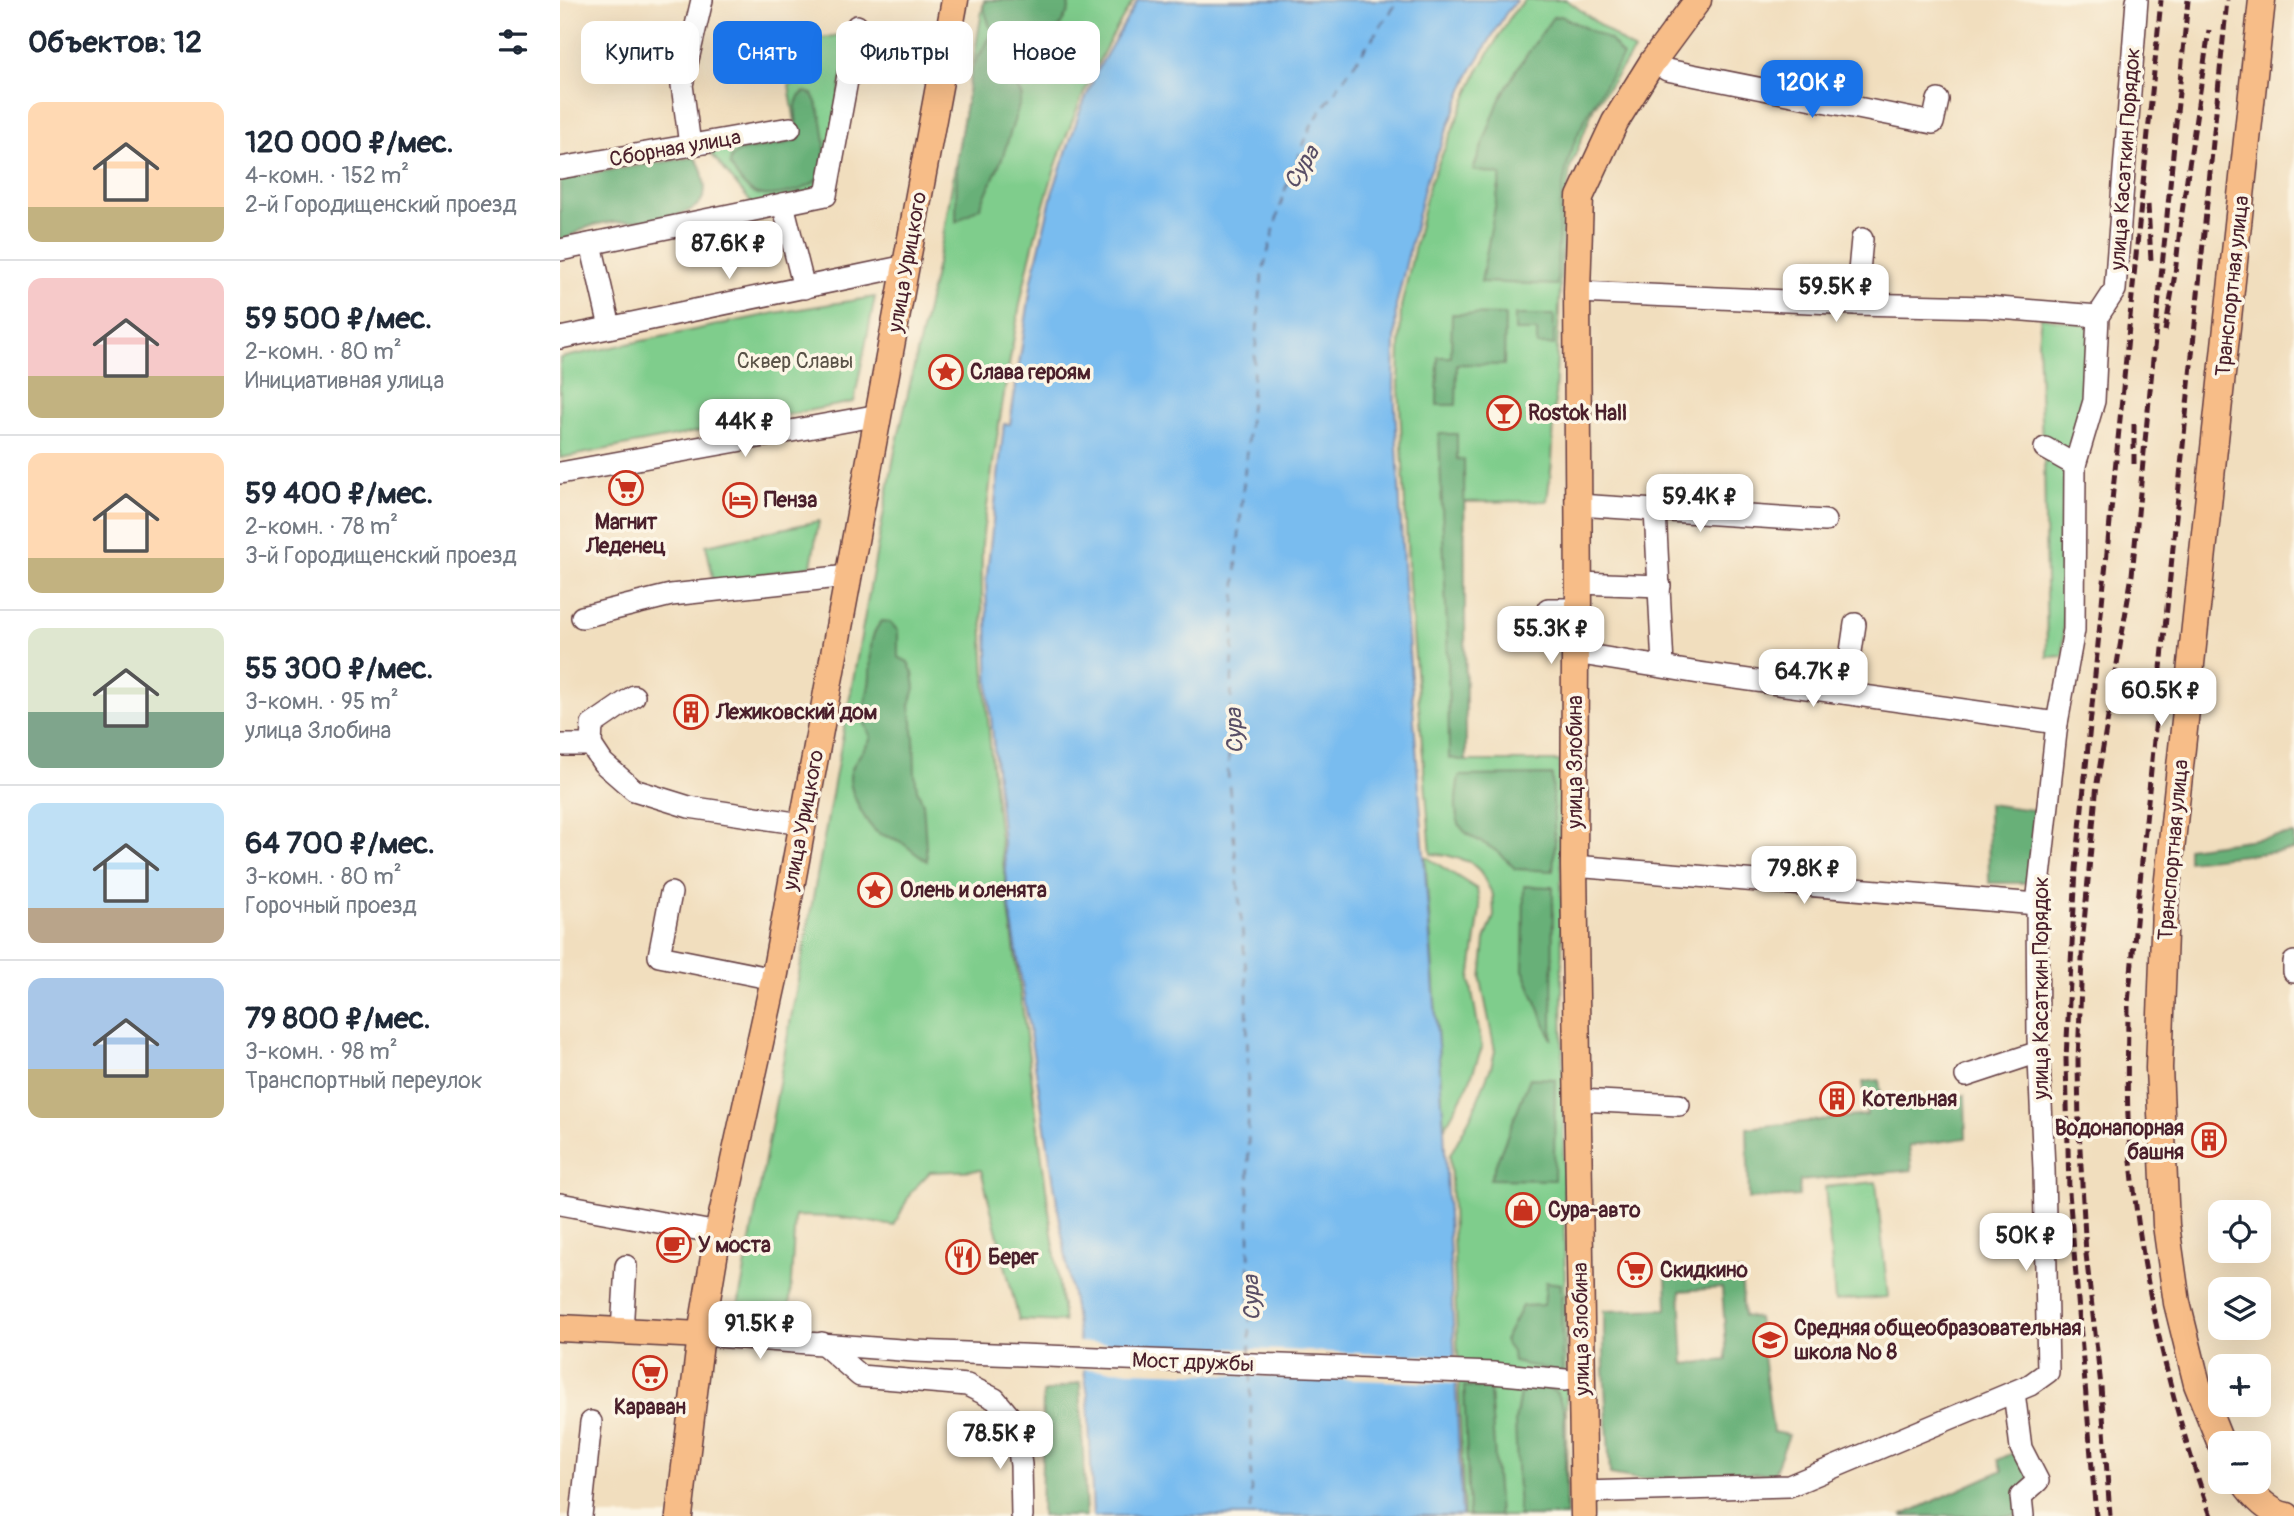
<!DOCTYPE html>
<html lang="ru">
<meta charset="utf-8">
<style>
:root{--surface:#fff;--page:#f6f6f7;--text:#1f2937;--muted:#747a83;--line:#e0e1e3;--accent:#1a73e8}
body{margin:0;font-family:Pangolin,sans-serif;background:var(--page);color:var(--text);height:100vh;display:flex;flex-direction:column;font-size:26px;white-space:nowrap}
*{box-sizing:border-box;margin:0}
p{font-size:23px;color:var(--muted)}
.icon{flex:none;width:38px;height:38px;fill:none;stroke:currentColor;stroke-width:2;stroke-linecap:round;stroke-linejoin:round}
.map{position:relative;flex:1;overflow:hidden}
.side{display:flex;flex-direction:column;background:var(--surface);width:560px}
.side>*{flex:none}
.banner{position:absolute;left:21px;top:21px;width:665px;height:63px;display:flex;gap:14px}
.controls{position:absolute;left:1648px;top:1200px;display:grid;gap:14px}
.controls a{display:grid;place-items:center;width:63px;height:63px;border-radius:14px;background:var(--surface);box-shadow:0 7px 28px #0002;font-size:35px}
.price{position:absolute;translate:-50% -60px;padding:0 16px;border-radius:14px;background:#fff;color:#222;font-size:23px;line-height:46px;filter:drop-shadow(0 2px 4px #0008)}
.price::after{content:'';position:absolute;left:50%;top:42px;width:21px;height:16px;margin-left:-10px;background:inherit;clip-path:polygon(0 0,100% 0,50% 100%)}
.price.active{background:var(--accent);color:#fff}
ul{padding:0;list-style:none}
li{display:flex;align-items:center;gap:21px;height:175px;padding:0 28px}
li+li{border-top:2px solid var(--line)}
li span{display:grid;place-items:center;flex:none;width:196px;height:140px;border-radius:14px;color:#555}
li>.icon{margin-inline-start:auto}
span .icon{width:84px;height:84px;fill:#fffc;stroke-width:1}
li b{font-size:30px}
h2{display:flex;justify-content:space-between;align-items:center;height:84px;padding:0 28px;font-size:30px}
.tag{padding:0 24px;border-radius:14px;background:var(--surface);box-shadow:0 7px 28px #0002;font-size:24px;line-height:63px}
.tag.active{background:var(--accent);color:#fff}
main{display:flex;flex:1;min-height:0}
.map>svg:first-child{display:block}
.green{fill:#7fcd8c;stroke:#64765c;stroke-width:2}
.forest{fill:#67b078;stroke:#586852;stroke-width:2;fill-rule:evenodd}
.water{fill:#79bcef;stroke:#626e8d;stroke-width:2}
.pier{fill:#f1debe}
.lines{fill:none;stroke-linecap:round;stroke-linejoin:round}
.ferry{stroke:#584e66;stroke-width:2;stroke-dasharray:9 7;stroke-linecap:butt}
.minor-casing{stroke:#633c41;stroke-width:24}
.major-casing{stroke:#633c41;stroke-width:29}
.minor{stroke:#fff;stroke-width:21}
.major{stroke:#f7bd88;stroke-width:26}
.rail{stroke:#4a1f2b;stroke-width:5;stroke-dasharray:10 5;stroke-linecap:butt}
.labels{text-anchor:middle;stroke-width:7;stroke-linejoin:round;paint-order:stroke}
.street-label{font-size:21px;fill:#4a1f2b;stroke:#fcf5e5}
.park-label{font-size:21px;fill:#5a5348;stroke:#fcf5e5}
.poi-label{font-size:21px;font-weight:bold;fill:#4a1f2b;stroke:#fcf5e5;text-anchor:start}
.water-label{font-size:23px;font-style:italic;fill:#584e66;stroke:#fcf5e5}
</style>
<main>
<section class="side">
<h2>Объектов: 12<svg class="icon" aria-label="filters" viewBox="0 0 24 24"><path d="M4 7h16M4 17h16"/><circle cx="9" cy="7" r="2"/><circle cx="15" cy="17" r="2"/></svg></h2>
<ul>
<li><span style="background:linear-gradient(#ffd9b3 75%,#c2b280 0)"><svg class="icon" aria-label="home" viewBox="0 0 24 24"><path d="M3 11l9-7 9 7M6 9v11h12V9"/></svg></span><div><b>120 000 ₽/мес.</b><p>4-комн. · 152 m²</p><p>2-й Городищенский проезд</p></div></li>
<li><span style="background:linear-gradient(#f6c9c9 70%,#c2b280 0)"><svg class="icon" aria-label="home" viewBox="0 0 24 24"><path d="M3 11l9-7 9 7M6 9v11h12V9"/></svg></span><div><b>59 500 ₽/мес.</b><p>2-комн. · 80 m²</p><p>Инициативная улица</p></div></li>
<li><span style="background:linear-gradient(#ffd9b3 75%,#c2b280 0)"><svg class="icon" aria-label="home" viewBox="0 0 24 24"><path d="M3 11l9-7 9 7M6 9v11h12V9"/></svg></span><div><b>59 400 ₽/мес.</b><p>2-комн. · 78 m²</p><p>3-й Городищенский проезд</p></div></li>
<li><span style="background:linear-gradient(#dfe7d0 60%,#7fa58c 0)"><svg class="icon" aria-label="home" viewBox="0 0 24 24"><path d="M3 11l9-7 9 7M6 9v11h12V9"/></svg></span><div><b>55 300 ₽/мес.</b><p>3-комн. · 95 m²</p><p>улица Злобина</p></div></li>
<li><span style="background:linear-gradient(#bfe0f5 75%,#b9a48a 0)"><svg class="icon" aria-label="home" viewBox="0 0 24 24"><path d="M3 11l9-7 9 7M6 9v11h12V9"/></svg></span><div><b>64 700 ₽/мес.</b><p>3-комн. · 80 m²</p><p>Горочный проезд</p></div></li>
<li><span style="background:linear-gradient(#a9c7e8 65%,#c2b280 0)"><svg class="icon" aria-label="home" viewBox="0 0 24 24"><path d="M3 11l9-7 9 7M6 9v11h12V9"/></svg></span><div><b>79 800 ₽/мес.</b><p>3-комн. · 98 m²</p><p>Транспортный переулок</p></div></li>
</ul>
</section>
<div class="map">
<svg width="1734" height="1516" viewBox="0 0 1734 1516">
<rect width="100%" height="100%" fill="#fcf5e5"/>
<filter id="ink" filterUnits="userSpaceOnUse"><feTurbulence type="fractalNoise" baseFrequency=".0143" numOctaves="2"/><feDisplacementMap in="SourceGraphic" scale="14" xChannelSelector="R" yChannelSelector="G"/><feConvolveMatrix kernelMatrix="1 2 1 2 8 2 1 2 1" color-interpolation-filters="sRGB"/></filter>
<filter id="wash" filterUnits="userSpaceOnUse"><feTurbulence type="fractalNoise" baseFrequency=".00686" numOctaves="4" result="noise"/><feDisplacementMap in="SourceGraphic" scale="28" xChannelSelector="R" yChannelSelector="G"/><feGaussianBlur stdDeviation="1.57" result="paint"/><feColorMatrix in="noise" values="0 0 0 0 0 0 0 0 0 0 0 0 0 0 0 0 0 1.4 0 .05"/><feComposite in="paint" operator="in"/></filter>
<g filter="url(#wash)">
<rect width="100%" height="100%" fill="#f1debe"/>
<g class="green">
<path d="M424 0H574C509 99 474 221 454 337 445 386 437 435 430 485 428 505 423 525 422 545 419 699 441 853 462 1005 476 1111 489 1216 504 1322L459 1320 421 1170 370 1172 351 1192 334 1226 280 1217 235 1216 229 1315 177 1312 335 451 383 237Z"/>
<polygon points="965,0 1007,0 1074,51 1034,107 1010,168 1003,223 992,462 987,501 904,502 906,761 1000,761 1007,1516 904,1516 890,1155 912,1114 931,1067 935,1051 921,980 925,940 934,916 933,895 920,871 910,862 886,855 871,854 849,584 839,385 841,307 869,185 917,73 952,14"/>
<polygon points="290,33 263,188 193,205 148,150 237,135 229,85 241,82 235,43"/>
<polygon points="315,297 294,402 0,458 0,358 215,313"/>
<polygon points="1481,317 1530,326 1525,403 1509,450 1482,444 1478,341"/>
<polygon points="1484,453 1507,470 1503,656 1487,657"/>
<polygon points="259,521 251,566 154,582 146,545"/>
<polygon points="865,856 917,889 920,909 910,980 922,1048 908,1085 884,1129"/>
<polygon points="1316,1182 1328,1297 1275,1301 1265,1187"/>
</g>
<g class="forest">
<polygon points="427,0 508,0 509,10 495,35 467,47 449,64 453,81 462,96 442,159 420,207 396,222 397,157 412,68 432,34 423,5"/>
<path d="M1001 16 1050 40 1063 56C1042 90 1016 127 1007 166 998 205 998 245 997 285L921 282 941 175 913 170 939 101 957 69 993 17Z"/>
<path d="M245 92 252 94C263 113 272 160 257 179 248 191 209 199 195 193 183 188 176 175 170 165L171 158 177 152 224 144 239 139C238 125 229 99 245 92Z"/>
<path d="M134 157C141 164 142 171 144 181 155 226 69 219 43 223 28 225 16 232 4 240H0V178Z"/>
<polygon points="892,314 945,315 944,365 897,364 896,405 877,405 878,357 891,357"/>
<polygon points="955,315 994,315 994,345 977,345 977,331 955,331"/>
<polygon points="879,434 897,434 897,459 904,460 906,761 889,758 888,659"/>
<path d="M322 621 330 622 338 631V657L348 662 353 673 355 688 350 705 354 738 355 774 357 790 363 803 367 861C357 856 350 848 341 842 334 838 327 837 320 834 307 828 289 791 290 777 291 763 304 751 311 738 309 731 304 725 304 718 303 705 307 697 309 685 313 663 305 638 322 621Z"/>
<path d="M992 775 995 843 993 871 955 869C920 825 885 853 899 776Z"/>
<polygon points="1428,804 1481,811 1475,883 1429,883"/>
<polygon points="1734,834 1734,850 1628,861 1628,848"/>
<polygon points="964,886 993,887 992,1040 963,970"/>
<polygon points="970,1078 995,1079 994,1180 930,1179"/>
<polygon points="1319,1080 1322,1102 1405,1095 1406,1138 1349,1146 1352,1170 1240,1181 1239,1196 1189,1199 1187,1128 1307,1115 1303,1082"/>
<path d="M1181 1272 1184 1316 1198 1318 1213 1432 1229 1435 1214 1473 1077 1479 1050 1474 1044 1368V1311L1107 1309 1106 1277ZM1162 1288 1167 1360 1124 1364 1120 1291Z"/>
<polygon points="986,1282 1001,1284 1002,1372 953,1362 952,1352 944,1341 962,1306 984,1305"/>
<polygon points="520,1382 526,1516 481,1516 483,1393"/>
<polygon points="974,1382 996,1392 1004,1409 1006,1516 959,1516 955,1421 962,1383"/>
<polygon points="904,1386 930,1390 939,1516 909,1516"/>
<polygon points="1459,1450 1473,1480 1458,1516 1341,1516 1443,1470 1438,1460"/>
</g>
<polygon class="water" points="578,0 957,0 946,13 910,73 865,184 836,306 834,385 844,583 884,1129 902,1516 533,1516 528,1395 449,903 429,696 426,583 444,424 450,424 472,280 492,194 520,111 538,69"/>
<polygon class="pier" points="516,1342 898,1357 899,1384 520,1369"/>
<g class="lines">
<g class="ferry">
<polyline points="690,1354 687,983 668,773 677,558 702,275 723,195 752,124 839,0"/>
<polyline points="691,1373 691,1516"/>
</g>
</g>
</g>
<g filter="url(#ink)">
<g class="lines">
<g class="minor-casing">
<g id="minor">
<polyline points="1093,61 1107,70 1373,123 1378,100"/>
<polyline points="130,145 122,85 142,0"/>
<polyline points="0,168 230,128"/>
<polyline points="223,204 244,288"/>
<polyline points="31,244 50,327"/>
<polyline points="0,250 266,195 297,26"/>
<polyline points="1017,292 1296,304 1427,307 1538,316"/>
<polyline points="1296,304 1302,239"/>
<polyline points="0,338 346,266"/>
<polyline points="1485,448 1515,465"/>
<polyline points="0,473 319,415"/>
<polyline points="1018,505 1265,521"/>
<polyline points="1095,510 1103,666"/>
<polyline points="1019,583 1100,586"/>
<polyline points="988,609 1019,609"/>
<polyline points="22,617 111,595 288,576"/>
<polyline points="1015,653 1139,673 1497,723"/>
<polyline points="1285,693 1295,624"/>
<polyline points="0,745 31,745 43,763 74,790 129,807 242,824"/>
<polyline points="31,745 32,725 74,696"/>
<polyline points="1014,866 1477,904"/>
<polyline points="111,893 99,956 214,979"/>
<polyline points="1734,962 1734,972"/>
<polyline points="1406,1076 1479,1052"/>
<polyline points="1019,1100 1119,1105"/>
<polyline points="0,1204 158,1233"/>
<polyline points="62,1331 66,1266"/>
<polyline points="141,1335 354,1351 933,1373 1005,1380"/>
<polyline points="262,1343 300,1376 407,1385 435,1399 455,1423 461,1465 462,1516"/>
<polyline points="1454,1392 1461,1448 1478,1481 1461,1496 1463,1516"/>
<polyline points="1023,1492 1229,1486 1470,1385 1488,1372 1484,1169 1478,1037 1477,904 1497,723 1514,630 1515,465 1534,401 1538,316 1555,290 1577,0"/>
<polyline points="21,1516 31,1422"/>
</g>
</g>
<g class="major-casing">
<g id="major">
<polyline points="0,1328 141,1335"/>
<polyline points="1661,1444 1637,1384 1617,1303 1606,1225 1599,1068 1605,907 1702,0"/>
<path d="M1684 1482C1693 1496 1711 1514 1727 1516"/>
<polyline points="119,1516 141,1335 158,1233 214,979 395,0"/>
<polyline points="1024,1516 1014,866 1015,653 1019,609 1017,292 1020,197 1055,122 1093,61 1138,0"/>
</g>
</g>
<use href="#minor" class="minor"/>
<use href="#major" class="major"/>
<g class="rail">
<polyline points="1588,205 1591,261"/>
<polyline points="1605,331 1615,274 1621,219 1649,30"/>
<polyline points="1574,424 1574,469"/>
<polyline points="1536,1516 1509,1192 1506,1058 1516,869 1601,0"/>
<polyline points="1550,1516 1541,1386 1526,1254 1519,1131 1518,1060 1523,934 1537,783 1572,575 1628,0"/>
<path d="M1651 1516C1608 1397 1578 1263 1569 1136 1566 1092 1568 1047 1568 1003L1667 0"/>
</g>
</g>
</g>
<defs>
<g id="sight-ring" transform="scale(1.75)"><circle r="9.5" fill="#fcf5e5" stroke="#c8321e" stroke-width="1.5"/><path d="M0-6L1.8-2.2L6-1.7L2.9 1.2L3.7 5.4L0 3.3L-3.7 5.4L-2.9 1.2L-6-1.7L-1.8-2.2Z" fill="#c8321e"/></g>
<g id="bar-ring" transform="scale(1.75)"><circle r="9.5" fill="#fcf5e5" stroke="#c8321e" stroke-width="1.5"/><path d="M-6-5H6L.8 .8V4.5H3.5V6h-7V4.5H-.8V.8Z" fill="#c8321e"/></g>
<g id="supermarket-ring" transform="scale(1.75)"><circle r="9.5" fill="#fcf5e5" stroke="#c8321e" stroke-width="1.5"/><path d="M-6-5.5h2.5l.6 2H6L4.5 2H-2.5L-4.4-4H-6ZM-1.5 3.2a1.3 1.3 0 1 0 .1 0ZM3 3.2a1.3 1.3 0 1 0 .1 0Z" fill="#c8321e"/></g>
<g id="hotel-ring" transform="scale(1.75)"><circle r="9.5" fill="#fcf5e5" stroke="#c8321e" stroke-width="1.5"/><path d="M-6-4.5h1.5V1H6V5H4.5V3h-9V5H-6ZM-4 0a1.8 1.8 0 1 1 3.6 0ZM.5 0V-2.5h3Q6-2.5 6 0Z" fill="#c8321e"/></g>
<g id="building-ring" transform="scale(1.75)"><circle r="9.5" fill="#fcf5e5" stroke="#c8321e" stroke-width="1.5"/><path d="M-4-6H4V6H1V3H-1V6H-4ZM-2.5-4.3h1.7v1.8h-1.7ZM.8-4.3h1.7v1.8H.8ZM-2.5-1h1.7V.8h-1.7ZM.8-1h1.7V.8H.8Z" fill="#c8321e"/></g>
<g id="shop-ring" transform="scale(1.75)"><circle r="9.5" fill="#fcf5e5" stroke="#c8321e" stroke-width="1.5"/><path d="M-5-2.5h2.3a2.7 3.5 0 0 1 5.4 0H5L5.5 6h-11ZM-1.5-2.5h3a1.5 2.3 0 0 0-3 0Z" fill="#c8321e"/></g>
<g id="cafe-ring" transform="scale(1.75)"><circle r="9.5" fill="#fcf5e5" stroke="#c8321e" stroke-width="1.5"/><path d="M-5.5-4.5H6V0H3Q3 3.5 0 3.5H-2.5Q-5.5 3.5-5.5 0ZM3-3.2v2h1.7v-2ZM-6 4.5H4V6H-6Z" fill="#c8321e"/></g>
<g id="restaurant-ring" transform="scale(1.75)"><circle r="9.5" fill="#fcf5e5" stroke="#c8321e" stroke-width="1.5"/><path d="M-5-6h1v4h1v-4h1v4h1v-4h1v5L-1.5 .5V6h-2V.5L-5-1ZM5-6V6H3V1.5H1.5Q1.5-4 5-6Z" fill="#c8321e"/></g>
<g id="school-ring" transform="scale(1.75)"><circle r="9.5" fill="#fcf5e5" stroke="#c8321e" stroke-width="1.5"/><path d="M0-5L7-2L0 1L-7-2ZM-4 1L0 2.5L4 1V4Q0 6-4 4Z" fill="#c8321e"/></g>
</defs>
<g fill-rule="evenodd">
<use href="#sight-ring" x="386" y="372"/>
<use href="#bar-ring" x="944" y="413"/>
<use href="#supermarket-ring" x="66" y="488"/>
<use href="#hotel-ring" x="180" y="500"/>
<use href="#building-ring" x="131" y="712"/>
<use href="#sight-ring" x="315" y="890"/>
<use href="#building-ring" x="1277" y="1099"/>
<use href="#building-ring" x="1649" y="1140"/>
<use href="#shop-ring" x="963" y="1210"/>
<use href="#cafe-ring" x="114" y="1245"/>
<use href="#restaurant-ring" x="403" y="1257"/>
<use href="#supermarket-ring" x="1075" y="1270"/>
<use href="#school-ring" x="1210" y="1340"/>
<use href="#supermarket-ring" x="90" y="1373"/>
</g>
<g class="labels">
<g class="street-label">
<text transform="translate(115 148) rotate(-10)" y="7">Сборная улица</text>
<text transform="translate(1565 159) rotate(-86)" y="7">улица Касаткин Порядок</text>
<text transform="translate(347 262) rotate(-80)" y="7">улица Урицкого</text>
<text transform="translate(1672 286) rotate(-84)" y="7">Транспортная улица</text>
<text transform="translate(1015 762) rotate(-90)" y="7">улица Злобина</text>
<text transform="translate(243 820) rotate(-79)" y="7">улица Урицкого</text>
<text transform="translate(1613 850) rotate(-85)" y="7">Транспортная улица</text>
<text transform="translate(1481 988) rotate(-90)" y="7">улица Касаткин Порядок</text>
<text transform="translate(1021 1329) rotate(-91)" y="7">улица Злобина</text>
<text transform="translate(633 1362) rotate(2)" y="7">Мост дружбы</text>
</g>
<g class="park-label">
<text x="235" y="368">Сквер Славы</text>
</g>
<g class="poi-label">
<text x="410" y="379">Слава героям</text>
<text x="968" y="420">Rostok Hall</text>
<text x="204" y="507">Пенза</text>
<text x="66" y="529" text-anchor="middle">Магнит<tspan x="66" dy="24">Леденец</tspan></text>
<text x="156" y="719">Лежиковский дом</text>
<text x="340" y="897">Олень и оленята</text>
<text x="1302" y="1106">Котельная</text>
<text x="1624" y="1135" text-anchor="end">Водонапорная<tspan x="1624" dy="24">башня</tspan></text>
<text x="988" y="1217">Сура-авто</text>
<text x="138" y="1252">У моста</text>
<text x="428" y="1264">Берег</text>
<text x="1100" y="1277">Скидкино</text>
<text x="1234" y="1335">Средняя общеобразовательная<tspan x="1234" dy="24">школа № 8</tspan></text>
<text x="90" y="1414" text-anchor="middle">Караван</text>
</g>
<g class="water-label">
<text transform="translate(741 167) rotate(-58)" y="8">Сура</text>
<text transform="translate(674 731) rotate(-92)" y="8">Сура</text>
<text transform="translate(691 1298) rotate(-92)" y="8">Сура</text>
</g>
</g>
</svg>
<div class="controls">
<a><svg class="icon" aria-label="locate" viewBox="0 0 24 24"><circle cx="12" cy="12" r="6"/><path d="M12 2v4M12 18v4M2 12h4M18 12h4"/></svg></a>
<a><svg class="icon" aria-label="layers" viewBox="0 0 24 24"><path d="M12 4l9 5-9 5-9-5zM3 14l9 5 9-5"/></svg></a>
<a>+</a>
<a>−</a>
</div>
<b class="price active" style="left:1252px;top:120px">120K ₽</b>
<b class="price" style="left:169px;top:281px">87.6K ₽</b>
<b class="price" style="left:1276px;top:324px">59.5K ₽</b>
<b class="price" style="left:185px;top:459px">44K ₽</b>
<b class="price" style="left:1140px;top:534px">59.4K ₽</b>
<b class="price" style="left:991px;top:666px">55.3K ₽</b>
<b class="price" style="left:1253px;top:709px">64.7K ₽</b>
<b class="price" style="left:1601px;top:728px">60.5K ₽</b>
<b class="price" style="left:1244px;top:906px">79.8K ₽</b>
<b class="price" style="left:1466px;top:1273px">50K ₽</b>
<b class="price" style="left:200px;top:1361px">91.5K ₽</b>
<b class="price" style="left:440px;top:1471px">78.5K ₽</b>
<div class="banner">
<a class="tag">Купить</a>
<a class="tag active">Снять</a>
<a class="tag">Фильтры</a>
<a class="tag">Новое</a>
</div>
</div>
</main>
